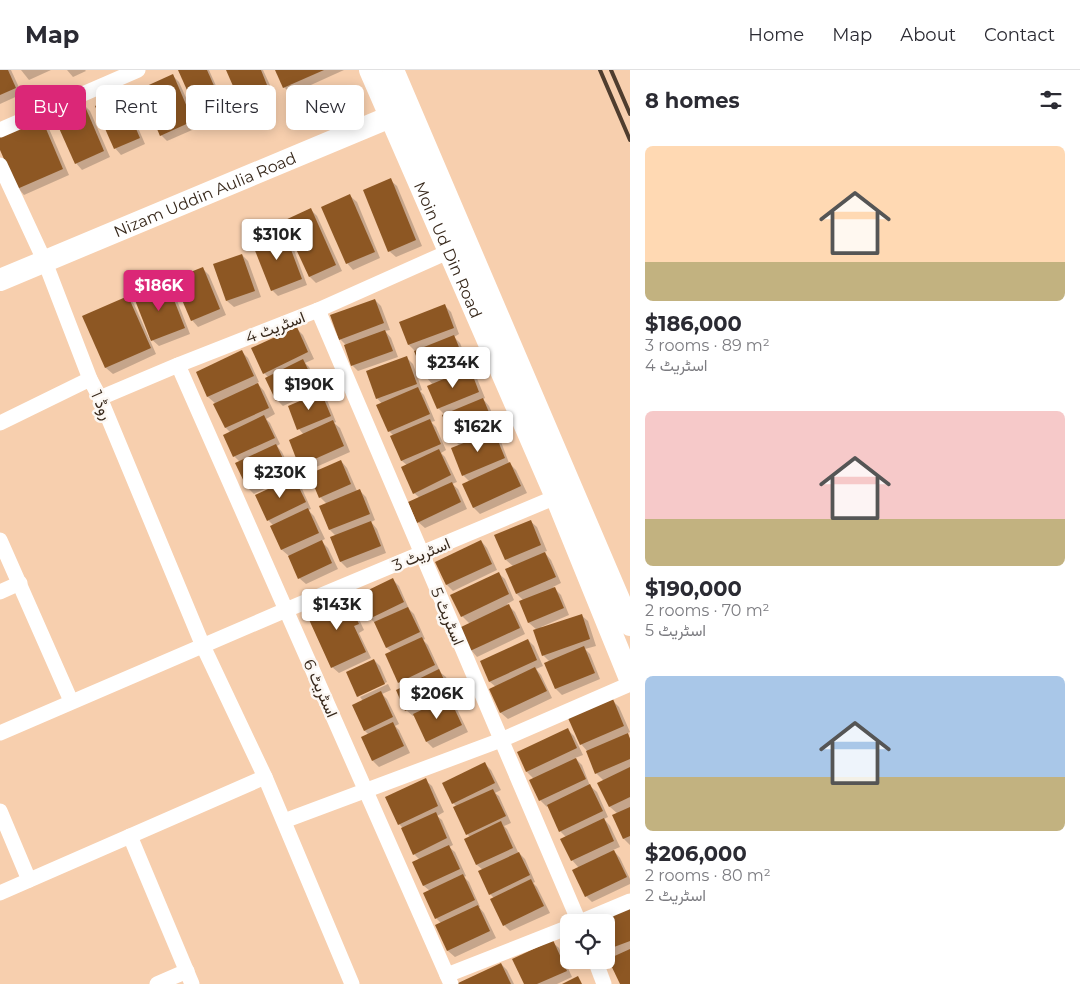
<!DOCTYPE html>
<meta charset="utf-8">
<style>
:root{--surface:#fff;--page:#f7f7f7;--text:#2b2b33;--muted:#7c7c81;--line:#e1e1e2;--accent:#db2777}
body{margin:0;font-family:Montserrat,Vazirmatn,sans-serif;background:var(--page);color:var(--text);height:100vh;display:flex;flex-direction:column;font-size:19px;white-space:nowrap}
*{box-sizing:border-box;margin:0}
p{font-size:16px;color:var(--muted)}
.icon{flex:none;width:28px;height:28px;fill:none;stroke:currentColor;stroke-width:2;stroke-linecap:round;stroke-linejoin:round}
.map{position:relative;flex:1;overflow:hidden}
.sheet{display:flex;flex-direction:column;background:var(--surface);width:450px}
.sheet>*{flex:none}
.banner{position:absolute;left:15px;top:15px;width:475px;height:45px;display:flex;gap:10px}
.fabs{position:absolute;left:560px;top:844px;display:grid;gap:10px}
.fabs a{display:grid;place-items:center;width:55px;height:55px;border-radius:8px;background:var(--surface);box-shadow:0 2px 12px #0003;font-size:25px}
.price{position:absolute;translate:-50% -42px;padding:0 11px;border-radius:5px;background:#fff;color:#222;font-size:16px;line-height:32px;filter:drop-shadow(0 1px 2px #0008)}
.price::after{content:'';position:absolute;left:50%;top:30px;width:15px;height:11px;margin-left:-8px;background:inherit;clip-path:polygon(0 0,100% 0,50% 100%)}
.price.on{background:var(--accent);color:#fff}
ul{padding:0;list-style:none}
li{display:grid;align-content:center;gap:10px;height:265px;padding:0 15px}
li span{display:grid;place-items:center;height:155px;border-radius:8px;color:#555}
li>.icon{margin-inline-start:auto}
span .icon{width:90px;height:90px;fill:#fffc;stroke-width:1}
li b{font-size:21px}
h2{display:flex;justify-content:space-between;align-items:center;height:60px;padding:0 15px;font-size:21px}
.tag{padding:0 18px;border-radius:8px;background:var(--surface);box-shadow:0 2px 12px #0003;font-size:18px;line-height:45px}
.tag.on{background:var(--accent);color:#fff}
header{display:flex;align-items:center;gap:30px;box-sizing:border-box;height:70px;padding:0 25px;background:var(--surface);border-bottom:1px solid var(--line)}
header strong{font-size:24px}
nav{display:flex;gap:28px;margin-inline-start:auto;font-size:18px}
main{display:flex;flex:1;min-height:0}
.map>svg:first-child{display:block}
.shadow{fill:#0003}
.building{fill:#8d5723}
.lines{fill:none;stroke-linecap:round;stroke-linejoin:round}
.minor{stroke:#fff;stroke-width:15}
.secondary{stroke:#fff;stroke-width:22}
.rail{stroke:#4f3d2e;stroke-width:4}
.labels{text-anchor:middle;stroke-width:5;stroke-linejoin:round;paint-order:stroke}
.street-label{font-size:16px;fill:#37281b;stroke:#fcf8f4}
</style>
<header>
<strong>Map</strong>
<nav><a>Home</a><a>Map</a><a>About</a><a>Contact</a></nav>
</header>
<main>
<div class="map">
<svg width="630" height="914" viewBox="0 0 630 914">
<rect width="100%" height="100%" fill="#f7cfae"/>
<g class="shadow">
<polygon points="0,0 11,0 22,24 0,34"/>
<polygon points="21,0 51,0 29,10"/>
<polygon points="67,0 85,0 86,1 73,7"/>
<polygon points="179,0 209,0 224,34 202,44 196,37"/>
<polygon points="227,0 263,0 275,26 248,38 241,32"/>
<polygon points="277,0 344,0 291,24 284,17"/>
<polygon points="173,6 179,12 199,57 167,71 161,65"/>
<polygon points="121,26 127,32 145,74 121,85 115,78"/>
<polygon points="84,35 90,41 110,87 82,100 76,93"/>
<polygon points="40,48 47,54 69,105 24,125 18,118 0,77"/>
<polygon points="390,110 397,116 422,176 396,187 389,181"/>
<polygon points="350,126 357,132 380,188 353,200 347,193"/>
<polygon points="310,139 317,146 342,201 316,213 310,207 285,151"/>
<polygon points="283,162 290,169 307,215 278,226 272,220"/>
<polygon points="242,185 248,191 261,227 234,237 227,231"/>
<polygon points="203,199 209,205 226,245 198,257 192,250"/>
<polygon points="167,213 173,220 190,264 159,276 149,267 151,266"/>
<polygon points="128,227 134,234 156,284 113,304 106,298 84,247"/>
<polygon points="375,230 381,236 390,260 385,261 391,268 398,287 358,301 352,295 346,275 340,269"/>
<polygon points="445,236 451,242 459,264 454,267 460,273 470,298 469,299 476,306 485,328 483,329 489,336 499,359 492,361 500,369 509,393 516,400 527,423 480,444 474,438 470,412 463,405 460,376 453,369 445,345 438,338 433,315 426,307 415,281 409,275 401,253"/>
<polygon points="296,258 303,265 314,289 305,293 309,297 320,319 283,336 277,330 268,307 264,303"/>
<polygon points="242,282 248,288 259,312 257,313 264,321 275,344 266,349 270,353 280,374 277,376 282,382 293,405 292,406 300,414 311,439 308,440 314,446 325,469 321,471 328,478 338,499 306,514 299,508 289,486 282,480 272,457 274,456 268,450 291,409 290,407 254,424 248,418 240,392 234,386 231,363 226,358 216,334 208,327 197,303"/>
<polygon points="407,288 413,294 422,320 420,321 424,325 435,351 431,352 436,357 446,380 441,383 445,387 457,412 452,414 458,419 467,439 425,458 418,452 420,428 414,423 407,395 402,391 392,367 394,366 389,361 382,334 377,328"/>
<polygon points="320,324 327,330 336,352 334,353 340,358 350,382 307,401 300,395 304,365 299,359"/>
<polygon points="341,391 347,398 357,421 359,420 366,427 375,450 371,452 377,459 386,483 347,498 341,492 336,466 330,460 321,436 327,434 320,427"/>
<polygon points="530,451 537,457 547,481 544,482 551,490 561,513 553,517 561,525 569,545 541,557 542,558 581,545 588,551 596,576 585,579 590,584 600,609 562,625 556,619 550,592 543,585 537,560 529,553 521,532 524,531 517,524 507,500 514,497 506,490"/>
<polygon points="481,471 487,478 497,500 453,521 447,515 437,492"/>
<polygon points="498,503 505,509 514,530 507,534 515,542 525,564 477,587 471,580 470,554 462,546"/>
<polygon points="393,510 399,516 409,539 414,544 425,569 423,570 428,575 441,603 446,607 455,627 449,629 455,635 468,662 433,678 427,672 415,646 413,646 406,640 405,617 399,612 392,582 387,578 376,554 370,548"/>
<polygon points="345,526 351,532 364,560 359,563 371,588 339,603 332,597"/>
<polygon points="528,570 534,576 543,596 536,599 541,605 552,628 508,649 501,643 491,619 496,617 490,612 481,592"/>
<polygon points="374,590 380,596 387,612 359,625 359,627 358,626"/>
<polygon points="388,614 391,620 382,624 387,629 399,654 395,656 399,660 410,683 379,697 373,691 369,665 365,661 363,631 360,627"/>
<polygon points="612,630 619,637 630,662 626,664 630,668 630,775 624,769 618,744 610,737 599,713 604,711 596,703 588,682 581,674"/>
<polygon points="568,660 574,666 583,685 575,688 582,695 590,716 597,722 608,747 604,749 610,756 620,777 613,780 620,788 630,809 630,814 592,832 586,826 579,798 572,790 566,767 560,761 548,736 547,737 540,730 531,710 534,709 527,702 519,683"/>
<polygon points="485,694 491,700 501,720 495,723 499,726 511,753 504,756 507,759 518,782 525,789 535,812 533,813 537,817 550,843 510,861 504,855 494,828 490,824 483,800 477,795 465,770 470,767 467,764 457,737 453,733"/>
<polygon points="425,710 432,716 444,742 437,746 442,750 453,775 449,777 455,782 466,806 464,807 469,812 480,837 479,837 484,843 496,868 455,887 448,881 437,856 442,854 436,848 430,821 424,816 414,792 420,790 414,784 404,759 399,754"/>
<polygon points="630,839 630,914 621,914 612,889 606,884 606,852 597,852"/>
<polygon points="552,872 559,878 572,907 557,914 525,914"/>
<polygon points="501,894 507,900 514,914 460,914"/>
</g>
<g class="building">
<polygon points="0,0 8,0 16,18 0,25"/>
<polygon points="178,0 207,0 219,27 195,38"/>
<polygon points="226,0 261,0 269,20 240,32"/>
<polygon points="275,0 324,0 283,18"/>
<polygon points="173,4 193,51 160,66 140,19"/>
<polygon points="121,24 140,68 114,79 95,36"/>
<polygon points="84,34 104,81 75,94 54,47"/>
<polygon points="41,47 63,99 17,119 0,80 0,65"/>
<polygon points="391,108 416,170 388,182 363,120"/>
<polygon points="350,124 375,182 346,194 321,137"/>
<polygon points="311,138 336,195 309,207 283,151"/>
<polygon points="284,161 302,209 271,221 252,173"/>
<polygon points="242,184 255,221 226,231 213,194"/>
<polygon points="203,197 220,239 191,251 173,209"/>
<polygon points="167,212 185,258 151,271 133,225"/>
<polygon points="128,226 151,278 105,298 82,246"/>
<polygon points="375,229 384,253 339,270 330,245"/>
<polygon points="445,234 454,258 408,275 399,252"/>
<polygon points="297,257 308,282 263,304 251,278"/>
<polygon points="385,260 393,281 351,296 344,275"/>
<polygon points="454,265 465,292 425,308 414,281"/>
<polygon points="242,280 254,306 207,327 196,302"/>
<polygon points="407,286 417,314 376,329 366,301"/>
<polygon points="303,289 314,312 276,331 265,308"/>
<polygon points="470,298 479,322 437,339 427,316"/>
<polygon points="258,313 269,338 225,358 213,334"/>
<polygon points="418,317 430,344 388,362 376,335"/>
<polygon points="321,322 331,346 297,360 288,336"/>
<polygon points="483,328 493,352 452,370 442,345"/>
<polygon points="264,345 275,368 233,387 223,365"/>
<polygon points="430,349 441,374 401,391 390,366"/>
<polygon points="333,350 344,376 299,396 289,370"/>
<polygon points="494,361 505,388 462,406 451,378"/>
<polygon points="276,374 288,399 247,418 235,393"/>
<polygon points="439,379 451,405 413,424 401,397"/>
<polygon points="341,390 351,414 319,428 309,404"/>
<polygon points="510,392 521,416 473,438 462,414"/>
<polygon points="294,407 306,432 267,451 255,425"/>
<polygon points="452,412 461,432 417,453 408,432"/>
<polygon points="360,419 370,444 329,460 319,436"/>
<polygon points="308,438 319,463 281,480 270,456"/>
<polygon points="531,450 541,475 505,490 494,465"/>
<polygon points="371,451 381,476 340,492 330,467"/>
<polygon points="322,470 332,493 298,509 288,486"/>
<polygon points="481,470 492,494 446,515 435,492"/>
<polygon points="545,482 556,507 516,524 505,499"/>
<polygon points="499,502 509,524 461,547 450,525"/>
<polygon points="393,508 404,532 369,549 358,525"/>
<polygon points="555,517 564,538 528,553 519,531"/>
<polygon points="345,524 359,554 354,556 366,582 331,598 306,543"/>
<polygon points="509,534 520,558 470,581 459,558"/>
<polygon points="408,537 420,562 386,578 374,552"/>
<polygon points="582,544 590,569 542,586 533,560"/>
<polygon points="422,567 435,595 398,613 385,584"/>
<polygon points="528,569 537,590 489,612 480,591"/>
<polygon points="584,576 595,603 555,619 544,593"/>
<polygon points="374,589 385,614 357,627 346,602"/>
<polygon points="535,597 547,621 500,643 489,619"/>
<polygon points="439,599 449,620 405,641 396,620"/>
<polygon points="381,621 393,647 364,661 352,635"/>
<polygon points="449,627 462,655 426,672 413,644"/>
<polygon points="613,629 624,656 580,675 568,648"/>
<polygon points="393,652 404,676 372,691 361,667"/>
<polygon points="568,658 577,678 526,702 517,682"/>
<polygon points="628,663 630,669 630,689 595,704 586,681"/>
<polygon points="576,688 586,709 539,731 529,710"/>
<polygon points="485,692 495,713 452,734 442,713"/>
<polygon points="630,697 630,727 609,737 597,713"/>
<polygon points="426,708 438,736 398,755 385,727"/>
<polygon points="590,714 603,741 559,762 547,735"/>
<polygon points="493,719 506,746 466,765 453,737"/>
<polygon points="630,737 630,766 623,769 612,745"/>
<polygon points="436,742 447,768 413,785 401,758"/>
<polygon points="604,748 614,771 571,791 560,769"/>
<polygon points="501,751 513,778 476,795 464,769"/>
<polygon points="449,775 460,799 423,816 412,792"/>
<polygon points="614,780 627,807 585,827 572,800"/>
<polygon points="519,782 530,805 489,825 478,801"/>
<polygon points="463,804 475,830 435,849 423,823"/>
<polygon points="531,809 544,836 503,856 490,829"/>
<polygon points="478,835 490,861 447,881 435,855"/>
<polygon points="630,838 630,871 606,880 606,852 594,852"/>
<polygon points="553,870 567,901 537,914 524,914 512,889"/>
<polygon points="630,879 630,914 620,914 608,889"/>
<polygon points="501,893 511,914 456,914"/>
<polygon points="578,906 582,914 562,914"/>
</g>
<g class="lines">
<g class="minor">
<polyline points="0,60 138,0"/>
<polyline points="0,95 45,192 90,309 100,328 203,576 265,707 352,914"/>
<polyline points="318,240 579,852"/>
<polyline points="178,295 451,914"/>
<polyline points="100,328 178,295 318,240 448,182"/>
<polyline points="0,353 90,309"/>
<polyline points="0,470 71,631"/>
<polyline points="0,522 20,513"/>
<polyline points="0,663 286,540 556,427"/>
<polyline points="0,741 29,810"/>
<polyline points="284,751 501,670 630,614"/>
<polyline points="130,766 192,914"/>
<polyline points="0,823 265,707"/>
<polyline points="580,852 630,831"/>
<polyline points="595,890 604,914"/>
<polyline points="447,905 569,857"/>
<polyline points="157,914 187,901"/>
</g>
<g class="secondary">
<path id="s1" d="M370 0 556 427 630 609"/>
<polyline points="393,0 630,555"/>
<path id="s2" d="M0 210 390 47 401 40"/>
</g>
<g class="rail">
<polyline points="600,0 630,70"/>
<polyline points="611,0 630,44"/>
</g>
</g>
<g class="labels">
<g class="street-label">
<text dy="6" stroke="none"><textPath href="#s2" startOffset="222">Nizam Uddin Aulia Road</textPath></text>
<text dy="6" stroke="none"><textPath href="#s1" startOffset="196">Moin Ud Din Road</textPath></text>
<text transform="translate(275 257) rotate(-21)" y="6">اسٹریٹ 4</text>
<text transform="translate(102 335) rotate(66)" y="6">روڈ 1</text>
<text transform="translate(421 484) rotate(-23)" y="6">اسٹریٹ 3</text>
<text transform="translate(448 546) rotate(67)" y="6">اسٹریٹ 5</text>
<text transform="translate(321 618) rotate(66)" y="6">اسٹریٹ 6</text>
</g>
</g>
</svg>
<div class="fabs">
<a><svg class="icon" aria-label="locate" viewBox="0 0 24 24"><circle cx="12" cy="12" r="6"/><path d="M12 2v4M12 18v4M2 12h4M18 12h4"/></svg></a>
</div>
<b class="price" style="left:277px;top:191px">$310K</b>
<b class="price on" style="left:159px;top:242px">$186K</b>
<b class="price" style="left:453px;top:319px">$234K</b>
<b class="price" style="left:309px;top:341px">$190K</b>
<b class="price" style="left:478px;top:383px">$162K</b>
<b class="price" style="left:280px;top:429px">$230K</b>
<b class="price" style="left:337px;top:561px">$143K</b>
<b class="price" style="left:437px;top:650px">$206K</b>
<div class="banner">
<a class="tag on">Buy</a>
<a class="tag">Rent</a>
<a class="tag">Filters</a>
<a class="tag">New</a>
</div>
</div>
<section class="sheet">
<h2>8 homes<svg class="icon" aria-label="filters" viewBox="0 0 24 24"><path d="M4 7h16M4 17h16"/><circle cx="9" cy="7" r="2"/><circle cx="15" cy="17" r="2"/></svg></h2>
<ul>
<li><span style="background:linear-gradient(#ffd9b3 75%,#c2b280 0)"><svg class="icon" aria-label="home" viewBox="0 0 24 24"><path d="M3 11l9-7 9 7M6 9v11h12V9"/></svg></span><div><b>$186,000</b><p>3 rooms · 89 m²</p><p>اسٹریٹ 4</p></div></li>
<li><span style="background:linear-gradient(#f6c9c9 70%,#c2b280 0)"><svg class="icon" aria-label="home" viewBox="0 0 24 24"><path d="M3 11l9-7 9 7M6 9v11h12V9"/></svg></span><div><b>$190,000</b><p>2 rooms · 70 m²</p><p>اسٹریٹ 5</p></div></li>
<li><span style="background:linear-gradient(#a9c7e8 65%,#c2b280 0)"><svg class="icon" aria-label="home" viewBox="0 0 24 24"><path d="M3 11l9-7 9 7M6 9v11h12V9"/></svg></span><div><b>$206,000</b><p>2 rooms · 80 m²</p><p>اسٹریٹ 2</p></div></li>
</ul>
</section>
</main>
